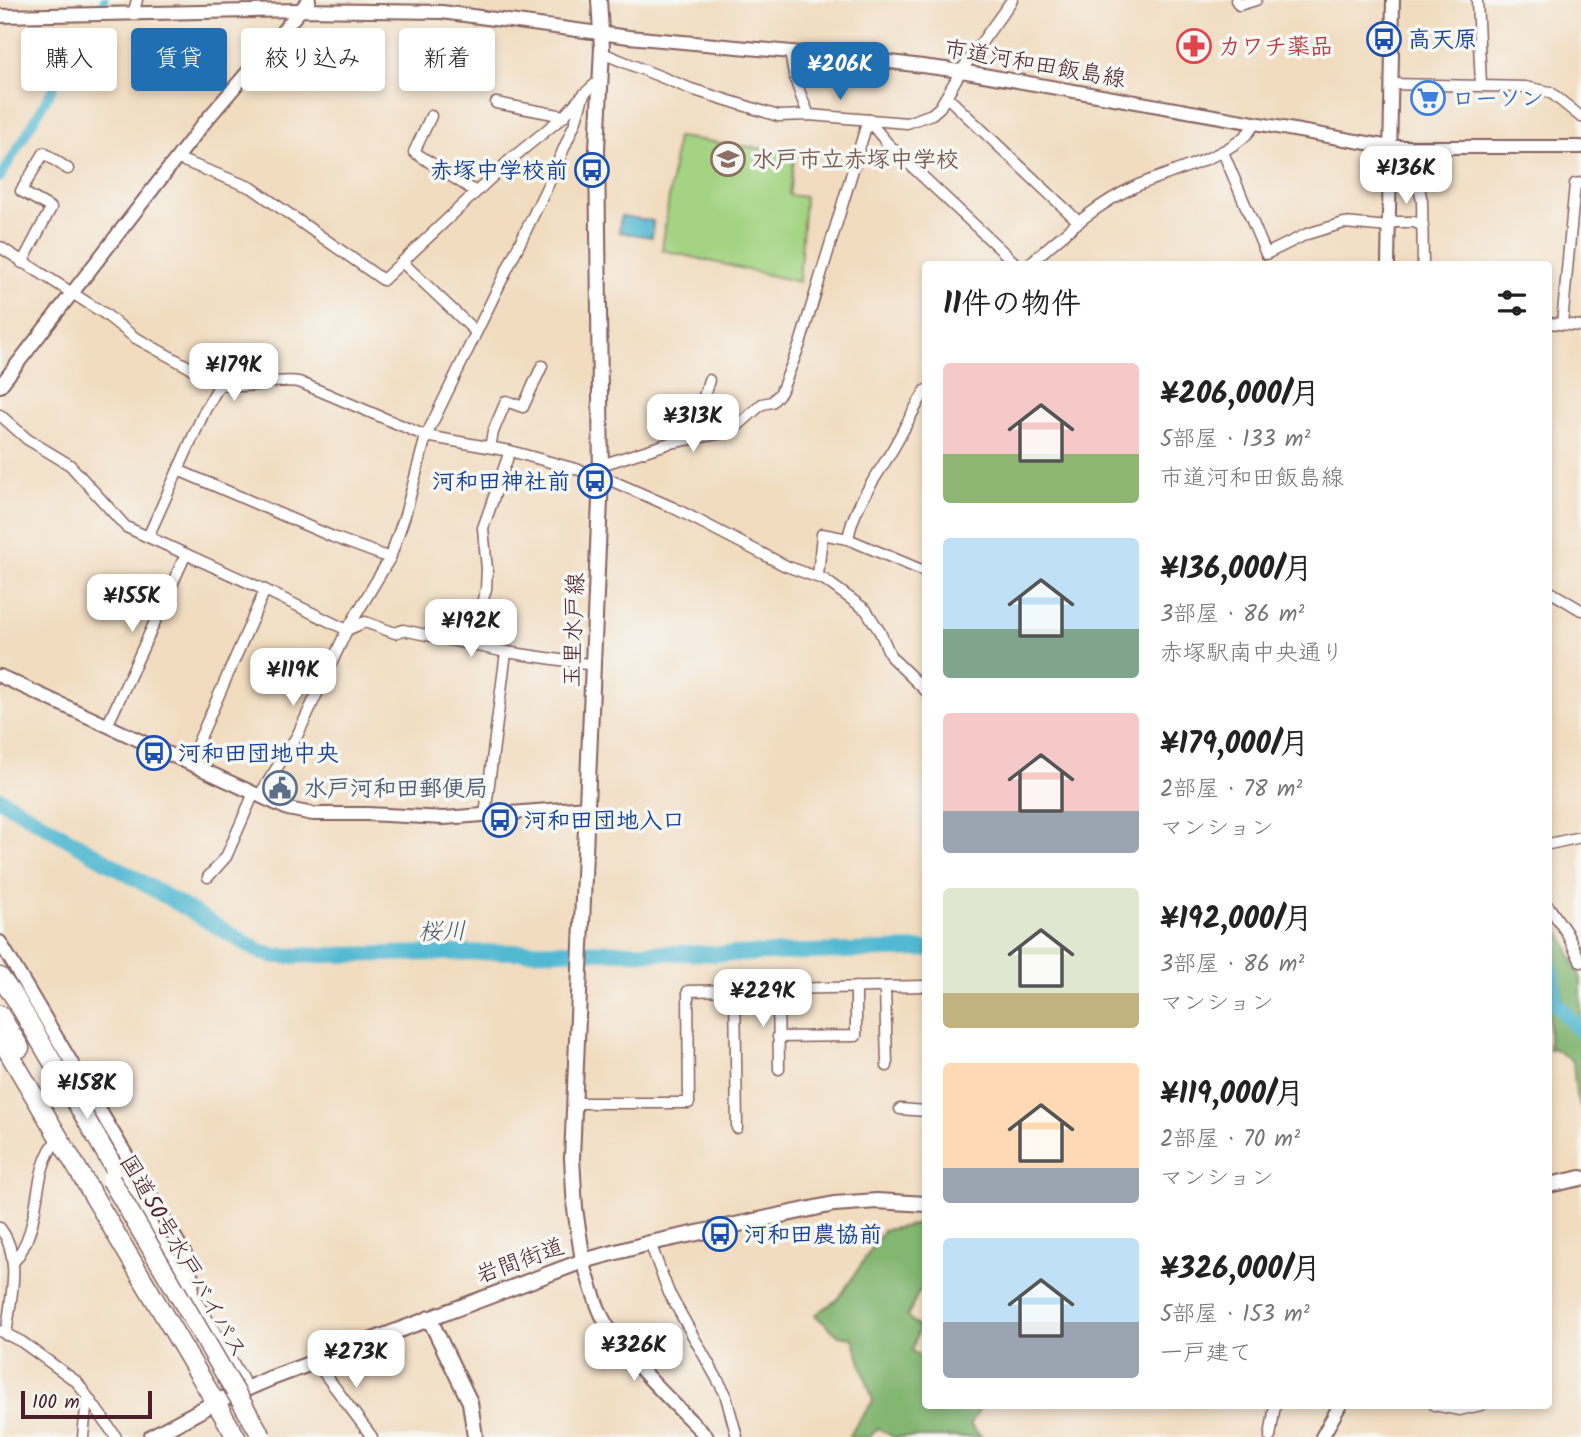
<!DOCTYPE html>
<html lang="ja">
<meta charset="utf-8">
<style>
:root{--surface:#fff;--page:#f2f2f2;--text:#222;--muted:#767676;--accent:#1f6fb2}
body{margin:0;font-family:Kalam,"Klee One",sans-serif;background:var(--page);color:var(--text);height:100vh;display:flex;flex-direction:column;font-size:26px;white-space:nowrap}
*{box-sizing:border-box;margin:0}
p{font-size:23px;color:var(--muted)}
.icon{flex:none;width:38px;height:38px;fill:none;stroke:currentColor;stroke-width:2;stroke-linecap:round;stroke-linejoin:round}
.map{position:relative;flex:1;overflow:hidden}
.details{position:absolute;left:922px;top:261px;width:630px;height:1148px;display:flex;flex-direction:column;background:var(--surface);border-radius:7px;box-shadow:0 4px 10px #0003}
.details>*{flex:none}
.guide{position:absolute;left:21px;top:28px;width:665px;height:63px;display:flex;gap:14px}
.scale{position:absolute;left:21px;bottom:18px;width:131px;box-sizing:border-box;padding-left:7px;border:4px solid #4a1f2b;border-top:0;font-size:19px;line-height:24px;white-space:nowrap;color:#4a1f2b;-webkit-text-stroke:5px #f6f6f2;paint-order:stroke}
.price{position:absolute;translate:-50% -60px;padding:0 16px;border-radius:14px;background:#fff;color:#222;font-size:23px;line-height:46px;filter:drop-shadow(0 2px 4px #0008)}
.price::after{content:'';position:absolute;left:50%;top:42px;width:21px;height:16px;margin-left:-10px;background:inherit;clip-path:polygon(0 0,100% 0,50% 100%)}
.price.selected{background:var(--accent);color:#fff}
ul{padding:0;list-style:none}
li{display:flex;align-items:center;gap:21px;height:175px;padding:0 21px}
li span{display:grid;place-items:center;flex:none;width:196px;height:140px;border-radius:7px;color:#555}
li>.icon{margin-inline-start:auto}
span .icon{width:84px;height:84px;fill:#fffc;stroke-width:1}
li b{font-size:30px}
h2{display:flex;justify-content:space-between;align-items:center;height:84px;padding:0 21px;font-size:30px}
.tag{padding:0 24px;border-radius:7px;background:var(--surface);box-shadow:0 4px 10px #0003;font-size:24px;line-height:63px}
.tag.selected{background:var(--accent);color:#fff}
.map>svg:first-child{display:block}
.green{fill:#a4d483;stroke:#777a57;stroke-width:2}
.forest{fill:#83b671;stroke:#666a4e;stroke-width:2}
.water{fill:#53b9d2;stroke:#4e6c7e;stroke-width:2}
.lines{fill:none;stroke-linecap:round;stroke-linejoin:round}
.canal{stroke:#53b9d2;stroke-width:9}
.river{stroke:#53b9d2;stroke-width:16}
.street-casing{stroke:#84615f;stroke-width:13}
.secondary-casing{stroke:#84615f;stroke-width:16}
.primary-casing{stroke:#84615f;stroke-width:18}
.highway-casing{stroke:#84615f;stroke-width:21}
.street{stroke:#fff;stroke-width:10}
.secondary{stroke:#fff;stroke-width:12}
.primary{stroke:#fff;stroke-width:14}
.highway{stroke:#fff;stroke-width:18}
.highway-bridge-casing{stroke:#84615f;stroke-width:21;stroke-linecap:butt}
.highway-bridge{stroke:#fff;stroke-width:18}
.labels{text-anchor:middle;stroke-width:7;stroke-linejoin:round;paint-order:stroke}
.transit-label{font-size:23px;font-weight:bold;fill:#164399;stroke:#f6f6f2;text-anchor:start}
.health-label{font-size:23px;font-weight:bold;fill:#be3a42;stroke:#f6f6f2;text-anchor:start}
.street-label{font-size:23px;fill:#4a1f2b;stroke:#f6f6f2}
.shop-label{font-size:23px;font-weight:bold;fill:#366cbe;stroke:#f6f6f2;text-anchor:start}
.education-label{font-size:23px;font-weight:bold;fill:#785e54;stroke:#f6f6f2;text-anchor:start}
.service-label{font-size:23px;font-weight:bold;fill:#4e5e75;stroke:#f6f6f2;text-anchor:start}
.water-label{font-size:24px;font-style:italic;fill:#4d5565;stroke:#f6f6f2}
</style>
<div class="map">
<svg width="1581" height="1437" viewBox="0 0 1581 1437">
<rect width="100%" height="100%" fill="#f6f6f2"/>
<filter id="ink" filterUnits="userSpaceOnUse"><feTurbulence type="fractalNoise" baseFrequency=".0143" numOctaves="2"/><feDisplacementMap in="SourceGraphic" scale="14" xChannelSelector="R" yChannelSelector="G"/><feConvolveMatrix kernelMatrix="1 2 1 2 8 2 1 2 1" color-interpolation-filters="sRGB"/></filter>
<filter id="wash" filterUnits="userSpaceOnUse"><feTurbulence type="fractalNoise" baseFrequency=".00686" numOctaves="4" result="noise"/><feDisplacementMap in="SourceGraphic" scale="28" xChannelSelector="R" yChannelSelector="G"/><feGaussianBlur stdDeviation="1.57" result="paint"/><feColorMatrix in="noise" values="0 0 0 0 0 0 0 0 0 0 0 0 0 0 0 0 0 1.4 0 .05"/><feComposite in="paint" operator="in"/></filter>
<g filter="url(#wash)">
<rect width="100%" height="100%" fill="#f1dcbf"/>
<polygon class="green" points="677,137 795,153 789,195 805,197 799,282 662,250"/>
<g class="forest">
<polygon points="1549,915 1561,933 1581,979 1581,1026 1563,1002 1559,972 1549,944"/>
<path d="M1549 1003C1555 1016 1575 1025 1581 1041 1581 1051 1581 1096 1581 1109L1576 1096 1573 1061 1553 1048 1549 1050Z"/>
<polygon points="926,1223 926,1295 919,1291 907,1317 919,1327 912,1351 926,1359 926,1405 982,1405 970,1425 982,1437 893,1437 878,1428 870,1437 848,1437 873,1401 853,1338 839,1336 815,1315 839,1298 884,1230"/>
</g>
<polygon class="water" points="621,216 653,221 652,237 619,232"/>
<g class="lines">
<g class="canal">
<polyline points="103,3 104,0"/>
<polyline points="0,178 89,27"/>
</g>
<g class="river">
<polyline points="0,799 259,951 275,956 565,951 736,954 926,949"/>
<polyline points="1549,964 1553,976 1555,1002 1581,1032"/>
</g>
</g>
</g>
<g filter="url(#ink)">
<g class="lines">
<g class="street-casing">
<g id="street">
<polyline points="1236,0 1239,5 1256,0"/>
<polyline points="1477,0 1481,85"/>
<polyline points="133,14 137,0"/>
<path d="M790 52C793 75 799 94 809 115"/>
<polyline points="602,53 691,89 778,116 809,115 907,123 932,114 940,107 961,71 1012,0"/>
<polyline points="1391,84 1525,87 1550,92 1581,117"/>
<polyline points="947,97 1079,222"/>
<polyline points="496,103 564,116 581,97"/>
<polyline points="431,116 414,152 476,192"/>
<polyline points="868,120 888,144 1016,264"/>
<polyline points="1390,147 1413,162 1422,201 1423,264"/>
<polyline points="1223,152 1266,254 1307,234 1344,223 1389,227"/>
<polyline points="176,158 252,188 383,280 511,159 564,116"/>
<polyline points="1389,222 1414,222 1423,226"/>
<path d="M0 247 105 314 134 337 220 384C248 391 270 378 299 382L426 436 510 451 601 476 674 508 786 566 825 580 866 610 880 632 891 657 926 691"/>
<polyline points="402,262 476,332"/>
<polyline points="22,263 51,208 21,191 44,153 68,169"/>
<path d="M1029 264C1062 236 1093 206 1134 187 1164 173 1243 154 1255 122"/>
<polyline points="1549,323 1581,326"/>
<polyline points="1562,324 1575,184 1581,183"/>
<polyline points="0,415 27,439 70,465 126,527 265,590 347,630 365,622 395,633 403,630 506,652 594,665"/>
<polyline points="691,439 709,380"/>
<polyline points="490,447 493,432 506,401 523,407 542,366"/>
<polyline points="601,465 670,443 732,431 762,404 772,402 781,392 800,344 868,120"/>
<polyline points="178,470 333,537 390,558"/>
<polyline points="148,537 205,410 220,384"/>
<polyline points="848,539 926,572"/>
<path d="M818 576 822 534 848 539C854 504 877 477 894 447 905 428 914 408 926 390"/>
<polyline points="1549,591 1581,610"/>
<polyline points="470,643 486,589 487,569 483,528 510,451"/>
<polyline points="107,726 186,554"/>
<polyline points="189,763 265,590"/>
<polyline points="259,796 297,736 347,630 390,558 405,515 426,436 547,187 575,123 584,94 601,79"/>
<polyline points="485,815 506,652"/>
<polyline points="1549,844 1581,837"/>
<polyline points="208,877 226,857 254,793"/>
<polyline points="1549,907 1566,932 1581,962"/>
<polyline points="885,987 887,1066"/>
<polyline points="778,989 779,1069"/>
<polyline points="735,990 737,1128"/>
<polyline points="778,1037 856,1036 856,987"/>
<polyline points="575,1103 689,1103 688,991 926,986"/>
<polyline points="900,1109 926,1111"/>
<path d="M0 1228C23 1257 10 1301 6 1335"/>
<polyline points="650,1243 669,1293 725,1393 737,1437"/>
<path d="M13 1263C46 1223 28 1173 59 1137"/>
<polyline points="0,1331 22,1342 77,1382 116,1437"/>
<polyline points="315,1361 372,1437"/>
<polyline points="1434,1405 1459,1410 1481,1405"/>
<polyline points="83,1437 87,1399"/>
<polyline points="1270,1437 1275,1405"/>
</g>
</g>
<g class="secondary-casing">
<g id="secondary">
<polyline points="0,16 301,10 442,12 629,37 867,59 961,71 1390,147 1581,147"/>
<polyline points="1388,264 1393,0"/>
<polyline points="0,386 204,123 309,0"/>
<polyline points="0,676 288,809 313,814 367,814 444,818 588,807"/>
<polyline points="0,942 185,1254 193,1281 191,1296"/>
<path d="M583 1261C589 1280 594 1300 603 1318 623 1357 675 1404 707 1437"/>
<polyline points="1322,1437 1340,1405"/>
</g>
</g>
<g class="primary-casing">
<g id="primary">
<polyline points="1549,1185 1581,1178"/>
<polyline points="583,1261 575,1209 572,1158 601,476 597,149 602,48 599,0"/>
<polyline points="429,1318 470,1402 475,1437"/>
<polyline points="151,1437 216,1402 269,1379 583,1261 650,1243 834,1204 877,1201 926,1204"/>
</g>
</g>
<g class="highway-casing">
<g id="highway">
<polyline points="0,977 15,998 239,1381"/>
<polyline points="0,1015 20,1048"/>
<polyline points="0,1038 236,1437"/>
</g>
</g>
<use href="#street" class="street"/>
<use href="#secondary" class="secondary"/>
<use href="#primary" class="primary"/>
<use href="#highway" class="highway"/>
<g class="highway-bridge-casing">
<polyline id="highway-bridge" points="111,1180 262,1437"/>
</g>
<use href="#highway-bridge" class="highway-bridge"/>
</g>
</g>
<defs>
<g id="bus-ring" transform="scale(1.75)"><circle r="9.5" fill="#f6f6f2" stroke="#1a4fb4" stroke-width="1.5"/><path d="M-5-6H5V4H4V6H2V4H-2V6H-4V4H-5ZM-3.5-4V0h7V-4ZM-3.5 1.2v1.5H-2V1.2ZM2 1.2v1.5H3.5V1.2Z" fill="#1a4fb4"/></g>
<g id="pharmacy-ring" transform="scale(1.75)"><circle r="9.5" fill="#f6f6f2" stroke="#e0444e" stroke-width="1.5"/><path d="M-2-6h4v4h4v4h-4v4h-4v-4h-4v-4h4Z" fill="#e0444e"/></g>
<g id="supermarket-ring" transform="scale(1.75)"><circle r="9.5" fill="#f6f6f2" stroke="#3f7fe0" stroke-width="1.5"/><path d="M-6-5.5h2.5l.6 2H6L4.5 2H-2.5L-4.4-4H-6ZM-1.5 3.2a1.3 1.3 0 1 0 .1 0ZM3 3.2a1.3 1.3 0 1 0 .1 0Z" fill="#3f7fe0"/></g>
<g id="school-ring" transform="scale(1.75)"><circle r="9.5" fill="#f6f6f2" stroke="#8d6e63" stroke-width="1.5"/><path d="M0-5L7-2L0 1L-7-2ZM-4 1L0 2.5L4 1V4Q0 6-4 4Z" fill="#8d6e63"/></g>
<g id="civic-ring" transform="scale(1.75)"><circle r="9.5" fill="#f6f6f2" stroke="#5c6f8a" stroke-width="1.5"/><path d="M-.6-6.5H3V-4.5H.6V-3L4-1V1h2V6H-6V1h2V-1L-.6-3ZM-1.2 2.5V6h2.4V2.5Z" fill="#5c6f8a"/></g>
</defs>
<g fill-rule="evenodd">
<use href="#bus-ring" x="1384" y="39"/>
<use href="#pharmacy-ring" x="1194" y="46"/>
<use href="#supermarket-ring" x="1428" y="98"/>
<use href="#school-ring" x="728" y="159"/>
<use href="#bus-ring" x="592" y="170"/>
<use href="#bus-ring" x="595" y="481"/>
<use href="#bus-ring" x="154" y="753"/>
<use href="#civic-ring" x="280" y="788"/>
<use href="#bus-ring" x="500" y="820"/>
<use href="#bus-ring" x="720" y="1234"/>
</g>
<g class="labels">
<g class="transit-label">
<text x="1408" y="47">高天原</text>
<text x="568" y="178" text-anchor="end">赤塚中学校前</text>
<text x="570" y="489" text-anchor="end">河和田神社前</text>
<text x="178" y="761">河和田団地中央</text>
<text x="524" y="828">河和田団地入口</text>
<text x="744" y="1242">河和田農協前</text>
</g>
<g class="health-label">
<text x="1218" y="54">カワチ薬品</text>
</g>
<g class="street-label">
<text transform="translate(1035 63) rotate(10)" y="8">市道河和田飯島線</text>
<text transform="translate(573 630) rotate(-88)" y="8">玉里水戸線</text>
<text transform="translate(184 1256) rotate(60)" y="8">国道50号水戸バイパス</text>
<text transform="translate(520 1260) rotate(-20)" y="8">岩間街道</text>
</g>
<g class="shop-label">
<text x="1452" y="106">ローソン</text>
</g>
<g class="education-label">
<text x="752" y="167">水戸市立赤塚中学校</text>
</g>
<g class="service-label">
<text x="304" y="796">水戸河和田郵便局</text>
</g>
<g class="water-label">
<text transform="translate(442 931) rotate(-1)" y="8">桜川</text>
</g>
</g>
</svg>
<div class="scale">100 m</div>
<b class="price selected" style="left:840px;top:102px">¥206K</b>
<b class="price" style="left:1406px;top:206px">¥136K</b>
<b class="price" style="left:234px;top:403px">¥179K</b>
<b class="price" style="left:693px;top:454px">¥313K</b>
<b class="price" style="left:132px;top:634px">¥155K</b>
<b class="price" style="left:471px;top:659px">¥192K</b>
<b class="price" style="left:293px;top:708px">¥119K</b>
<b class="price" style="left:763px;top:1029px">¥229K</b>
<b class="price" style="left:87px;top:1121px">¥158K</b>
<b class="price" style="left:634px;top:1383px">¥326K</b>
<b class="price" style="left:356px;top:1390px">¥273K</b>
<div class="guide">
<a class="tag">購入</a>
<a class="tag selected">賃貸</a>
<a class="tag">絞り込み</a>
<a class="tag">新着</a>
</div>
<section class="details">
<h2>11件の物件<svg class="icon" aria-label="filters" viewBox="0 0 24 24"><path d="M4 7h16M4 17h16"/><circle cx="9" cy="7" r="2"/><circle cx="15" cy="17" r="2"/></svg></h2>
<ul>
<li><span style="background:linear-gradient(#f6c9c9 65%,#8fb573 0)"><svg class="icon" aria-label="home" viewBox="0 0 24 24"><path d="M3 11l9-7 9 7M6 9v11h12V9"/></svg></span><div><b>¥206,000/月</b><p>5部屋 · 133 m²</p><p>市道河和田飯島線</p></div></li>
<li><span style="background:linear-gradient(#bfe0f5 65%,#7fa58c 0)"><svg class="icon" aria-label="home" viewBox="0 0 24 24"><path d="M3 11l9-7 9 7M6 9v11h12V9"/></svg></span><div><b>¥136,000/月</b><p>3部屋 · 86 m²</p><p>赤塚駅南中央通り</p></div></li>
<li><span style="background:linear-gradient(#f6c9c9 70%,#9aa5b1 0)"><svg class="icon" aria-label="home" viewBox="0 0 24 24"><path d="M3 11l9-7 9 7M6 9v11h12V9"/></svg></span><div><b>¥179,000/月</b><p>2部屋 · 78 m²</p><p>マンション</p></div></li>
<li><span style="background:linear-gradient(#dfe7d0 75%,#c2b280 0)"><svg class="icon" aria-label="home" viewBox="0 0 24 24"><path d="M3 11l9-7 9 7M6 9v11h12V9"/></svg></span><div><b>¥192,000/月</b><p>3部屋 · 86 m²</p><p>マンション</p></div></li>
<li><span style="background:linear-gradient(#ffd9b3 75%,#9aa5b1 0)"><svg class="icon" aria-label="home" viewBox="0 0 24 24"><path d="M3 11l9-7 9 7M6 9v11h12V9"/></svg></span><div><b>¥119,000/月</b><p>2部屋 · 70 m²</p><p>マンション</p></div></li>
<li><span style="background:linear-gradient(#bfe0f5 60%,#9aa5b1 0)"><svg class="icon" aria-label="home" viewBox="0 0 24 24"><path d="M3 11l9-7 9 7M6 9v11h12V9"/></svg></span><div><b>¥326,000/月</b><p>5部屋 · 153 m²</p><p>一戸建て</p></div></li>
</ul>
</section>
</div>
